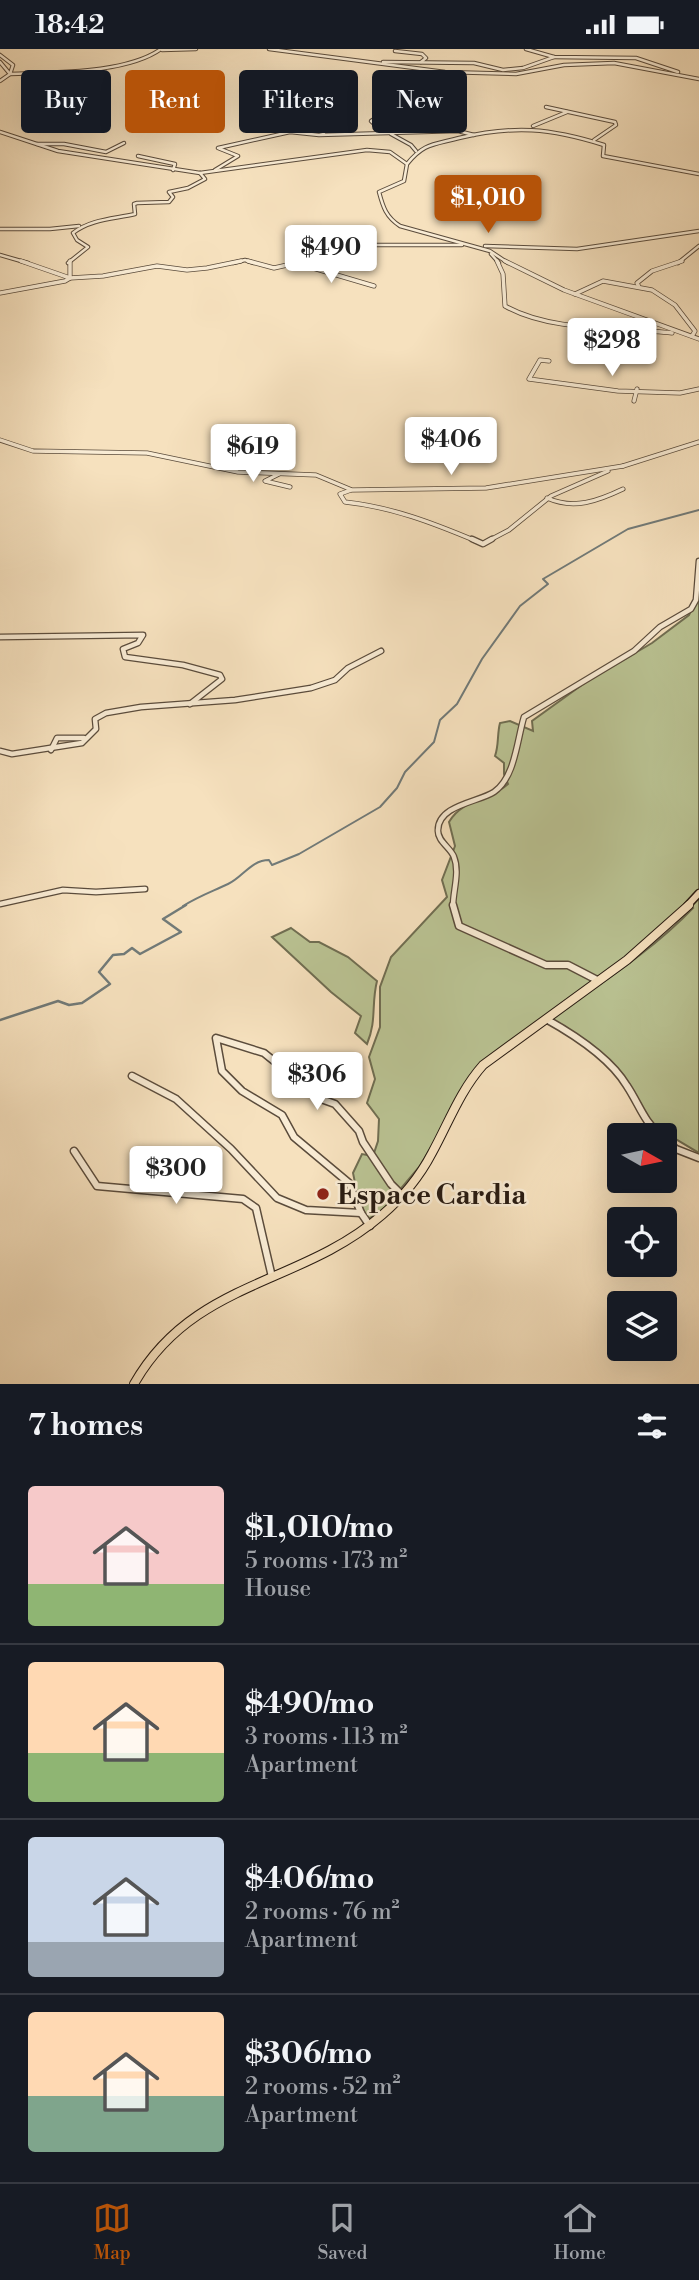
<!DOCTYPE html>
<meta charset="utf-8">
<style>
:root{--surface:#171b24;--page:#20242c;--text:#f1f3f6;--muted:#9ea1a6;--line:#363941;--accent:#b45309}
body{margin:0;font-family:"Libre Bodoni",serif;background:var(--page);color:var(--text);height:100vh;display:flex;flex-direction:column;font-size:26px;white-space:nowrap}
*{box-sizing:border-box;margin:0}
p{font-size:23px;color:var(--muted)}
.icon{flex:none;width:38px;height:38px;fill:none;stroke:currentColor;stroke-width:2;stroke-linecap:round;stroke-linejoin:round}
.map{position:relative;height:1335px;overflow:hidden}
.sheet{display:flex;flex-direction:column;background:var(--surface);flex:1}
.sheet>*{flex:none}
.top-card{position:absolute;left:21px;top:21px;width:658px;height:63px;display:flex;gap:14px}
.needle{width:46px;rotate:99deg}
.tools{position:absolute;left:607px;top:1074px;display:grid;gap:14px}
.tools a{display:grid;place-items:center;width:70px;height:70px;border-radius:7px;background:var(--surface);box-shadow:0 7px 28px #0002;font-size:35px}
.price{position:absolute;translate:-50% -60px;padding:0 16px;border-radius:7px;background:#fff;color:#222;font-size:23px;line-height:46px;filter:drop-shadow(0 2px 4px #0008)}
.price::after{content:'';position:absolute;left:50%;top:42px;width:21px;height:16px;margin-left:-10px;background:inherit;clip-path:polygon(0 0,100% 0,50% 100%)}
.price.on{background:var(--accent);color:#fff}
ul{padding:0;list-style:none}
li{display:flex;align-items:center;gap:21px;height:175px;padding:0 28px}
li+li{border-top:2px solid var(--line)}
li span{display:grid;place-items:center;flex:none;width:196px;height:140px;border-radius:7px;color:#555}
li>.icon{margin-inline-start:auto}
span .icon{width:84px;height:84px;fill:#fffc;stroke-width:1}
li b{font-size:30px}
h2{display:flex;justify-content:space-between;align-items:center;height:84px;padding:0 28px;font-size:30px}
.chip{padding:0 24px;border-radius:7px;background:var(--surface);box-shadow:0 7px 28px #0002;font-size:24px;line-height:63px}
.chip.on{background:var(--accent);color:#fff}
.status{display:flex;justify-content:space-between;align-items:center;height:49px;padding:0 35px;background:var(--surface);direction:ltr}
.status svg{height:19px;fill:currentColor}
.menu{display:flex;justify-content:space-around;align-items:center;height:98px;border-top:2px solid var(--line);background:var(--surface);font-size:19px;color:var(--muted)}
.menu a{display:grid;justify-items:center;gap:4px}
.menu .on{color:var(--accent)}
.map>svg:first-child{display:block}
.green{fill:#bac393;stroke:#706e52;stroke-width:2}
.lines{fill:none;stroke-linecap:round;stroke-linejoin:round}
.stream-far1{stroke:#717a78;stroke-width:2}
.stream{stroke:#717a78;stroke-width:2.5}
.street-far3-casing{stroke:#5b4c3c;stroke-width:4.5}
.street-far2-casing{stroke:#5b4c3c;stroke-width:5}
.street-far1-casing{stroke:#5b4c3c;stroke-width:7}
.street-casing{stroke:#5b4c3c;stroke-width:9}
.primary-far1-casing{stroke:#271a11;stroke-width:9}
.primary-casing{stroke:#271a11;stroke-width:10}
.street-far3{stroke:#f9ecd5;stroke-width:2.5}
.street-far2{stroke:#f9ecd5;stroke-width:3.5}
.street-far1{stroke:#f9ecd5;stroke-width:4.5}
.street{stroke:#f9ecd5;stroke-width:6}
.primary-far1{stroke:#f6e1be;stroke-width:6}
.primary{stroke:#f6e1be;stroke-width:8}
.poi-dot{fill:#8f2418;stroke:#f9ecd5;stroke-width:2.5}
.labels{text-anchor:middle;stroke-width:5;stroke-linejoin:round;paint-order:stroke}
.near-poi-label{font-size:28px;font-weight:bold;fill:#271a11;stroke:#f9ecd5;text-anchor:start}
</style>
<div class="status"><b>18:42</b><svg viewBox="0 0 49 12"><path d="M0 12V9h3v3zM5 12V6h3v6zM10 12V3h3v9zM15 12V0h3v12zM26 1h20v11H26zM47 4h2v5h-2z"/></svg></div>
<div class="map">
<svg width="699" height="1335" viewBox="0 0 699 1335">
<rect width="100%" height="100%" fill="#f6e1be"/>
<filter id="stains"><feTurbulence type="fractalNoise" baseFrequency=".00286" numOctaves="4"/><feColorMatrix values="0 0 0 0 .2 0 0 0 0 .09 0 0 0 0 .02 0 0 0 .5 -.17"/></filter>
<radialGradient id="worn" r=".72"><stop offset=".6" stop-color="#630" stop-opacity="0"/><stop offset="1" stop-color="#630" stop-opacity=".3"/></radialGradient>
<g class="green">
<path d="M699 526V1104L654 1077 604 1010 550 970C599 935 652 902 693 859L689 856 658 886 545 969 471 1031 420 1117 382 1162 363 1173 353 1124 362 1105 373 1107 378 1092 379 1070 367 1054 375 1030 369 1008 380 978V938L391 908 447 848 442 831 455 797 449 773C463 749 490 752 508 735L504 725V714L495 707C499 696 497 685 500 674L510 672 533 682 532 672 586 633 652 594 689 566 699 544Z"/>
<path d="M291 879 310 893H319L348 908 377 932C371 956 377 971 367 995L355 984 361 967 331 943 272 888Z"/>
</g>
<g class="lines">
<path class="stream-far1" d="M183 857C199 847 211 843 228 835 243 828 251 811 269 811L272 816 299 805 380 758 397 739 405 723 434 693 440 671 457 655 482 610 520 557 548 535 543 530 628 480 699 461"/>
<polyline class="stream" points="0,971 58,952 69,956 82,954 110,935 99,923 113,906 124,905 132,899 140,905 181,883 163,870 186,856"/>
<g class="street-far3-casing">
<g id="street-far3">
<polyline points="269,0 445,23 516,25 564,16 614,14 699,30"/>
<polyline points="526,0 554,8 636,9 678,23"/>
<polyline points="162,1 196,0"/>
<polyline points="395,2 422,5 426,9 421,13"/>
<path d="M0 6 13 16 10 25C53 23 126 25 161 0"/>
<polyline points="0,13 10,25 0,32"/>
<polyline points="383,13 474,14 503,21 523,19 554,8"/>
<polyline points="546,58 615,73 616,76 594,91"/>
<polyline points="295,73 298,77 324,84"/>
<polyline points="533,77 567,63"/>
<polyline points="382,82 371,72 384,64 422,60"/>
<path d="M0 83 58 102 200 124 367 101 390 103 407 115 404 132 379 143C383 158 386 168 400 177L490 202 508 214"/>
<polyline points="391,85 411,96 416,102"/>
<polyline points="37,95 64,95 106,103 124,94"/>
<polyline points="138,107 175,115 173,121"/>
<path d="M407 115C424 94 433 96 459 89 514 76 550 79 604 96L603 107 699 125"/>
<polyline points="215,121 238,107 218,99 290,83 319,86 458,82 474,86"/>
<polyline points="0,180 50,180 79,177"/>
<polyline points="485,197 577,200 699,182"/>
<polyline points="491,205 499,214"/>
<polyline points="0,206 28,214"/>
<polyline points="300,210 315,214"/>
<path d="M68 214 88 198 77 191 73 184C91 170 114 170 135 165L134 155 137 154 169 153 173 148 169 143 188 139 205 130 200 124"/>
<polyline points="233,214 245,211 254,214"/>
<polyline points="296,214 301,208 301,202 332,202 342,196 462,196"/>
<polyline points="678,214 699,197"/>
</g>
</g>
<g class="street-far2-casing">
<g id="street-far2">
<polyline points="21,212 70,229 103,227 157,217 187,221 207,219 241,212"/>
<polyline points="248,212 274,219 296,214 374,237"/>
<polyline points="308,212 335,218 335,222 330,224"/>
<path d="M497 212 503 225 505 257C551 283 619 278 672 284"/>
<polyline points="505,212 564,241 699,290"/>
<polyline points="296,214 298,212"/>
<polyline points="639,238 637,234 652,222 682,212"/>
<polyline points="0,244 65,232 70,229 70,212"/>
<polyline points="575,245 603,232 652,241 675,256 695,282 692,287"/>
<polyline points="549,312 540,311 529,330 618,342 680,344 699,340"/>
<polyline points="634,352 637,340"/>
<polyline points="0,391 33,402 147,404 238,423 316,426 352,441 486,439 623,417"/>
<polyline points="623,417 699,393"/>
<polyline points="279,425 265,432 290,438"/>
<path d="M351 441 340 445 345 453C392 458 433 474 476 492"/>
<path d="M547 449C574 461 598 452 623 440"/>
<polyline points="488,492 509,481 551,447 608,422"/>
</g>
</g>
<g class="street-far1-casing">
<g id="street-far1">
<polyline points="472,490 483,495 492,490"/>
<polyline points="0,588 143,586 138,594 123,600 125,608 183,616 220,626 222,630 190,655"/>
<polyline points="51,701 57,689 84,689"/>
<polyline points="0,702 12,705 82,694 96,680 95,670 106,664 141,658 235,651 311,639 335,631 348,619 381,602"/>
<polyline points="0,855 63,841 96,843 145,840"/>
<path d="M453 857C453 842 460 823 454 808 451 799 437 792 438 781 438 756 479 753 494 743 515 729 517 691 524 668L634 602 660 578 691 560 696 551 699 512"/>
</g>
</g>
<g class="street-casing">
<g id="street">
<polyline points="453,856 459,877 546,916 568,916 597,931"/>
<path d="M546 970C573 985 611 1010 627 1037 639 1055 644 1073 661 1087"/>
<polyline points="132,1027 176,1050 231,1100 277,1149 306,1161 361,1164"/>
<polyline points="665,1090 676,1100 699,1109"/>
<polyline points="74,1102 97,1137 243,1150 256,1159 272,1228"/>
<polyline points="370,1177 361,1164 349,1134 294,1088 282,1066 242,1042 222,1022 216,989 264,1004 321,1050 335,1055 359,1082 363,1093 391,1135 402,1146"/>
</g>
</g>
<g class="primary-far1-casing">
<polyline id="primary-far1" points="687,857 699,844"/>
</g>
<g class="primary-casing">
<path id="primary" d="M134 1335C193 1231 300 1237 382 1166 402 1149 420 1127 432 1104 449 1073 460 1042 483 1016L627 911 689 856"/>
</g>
<use href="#street-far3" class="street-far3"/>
<use href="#street-far2" class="street-far2"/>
<use href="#street-far1" class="street-far1"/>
<use href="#street" class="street"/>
<use href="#primary-far1" class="primary-far1"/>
<use href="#primary" class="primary"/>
</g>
<circle class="poi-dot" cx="323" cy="1145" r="7"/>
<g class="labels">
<g class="near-poi-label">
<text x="337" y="1155">Espace Cardia</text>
</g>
</g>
<rect width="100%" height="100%" filter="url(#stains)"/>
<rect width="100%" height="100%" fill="url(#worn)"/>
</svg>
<div class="tools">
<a><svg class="needle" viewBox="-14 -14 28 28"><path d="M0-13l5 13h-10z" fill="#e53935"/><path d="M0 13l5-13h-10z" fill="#9ea1a6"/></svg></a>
<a><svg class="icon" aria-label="locate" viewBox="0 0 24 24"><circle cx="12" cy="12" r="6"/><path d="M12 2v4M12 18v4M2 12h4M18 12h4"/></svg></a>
<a><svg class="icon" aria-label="layers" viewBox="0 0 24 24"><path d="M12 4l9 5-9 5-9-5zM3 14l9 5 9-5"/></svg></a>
</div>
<b class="price on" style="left:488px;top:186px">$1,010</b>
<b class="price" style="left:331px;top:236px">$490</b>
<b class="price" style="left:612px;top:329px">$298</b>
<b class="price" style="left:451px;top:428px">$406</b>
<b class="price" style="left:253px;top:435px">$619</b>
<b class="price" style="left:317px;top:1063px">$306</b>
<b class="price" style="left:176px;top:1157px">$300</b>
<div class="top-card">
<a class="chip">Buy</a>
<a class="chip on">Rent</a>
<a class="chip">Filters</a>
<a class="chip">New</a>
</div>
</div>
<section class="sheet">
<h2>7 homes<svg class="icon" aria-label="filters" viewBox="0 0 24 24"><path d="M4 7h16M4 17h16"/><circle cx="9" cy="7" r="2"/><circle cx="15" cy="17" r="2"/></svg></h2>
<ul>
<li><span style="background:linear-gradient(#f6c9c9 70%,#8fb573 0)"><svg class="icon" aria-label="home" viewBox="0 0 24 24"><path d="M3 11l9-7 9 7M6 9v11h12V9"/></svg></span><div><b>$1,010/mo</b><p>5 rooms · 173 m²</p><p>House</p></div></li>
<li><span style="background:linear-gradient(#ffd9b3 65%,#8fb573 0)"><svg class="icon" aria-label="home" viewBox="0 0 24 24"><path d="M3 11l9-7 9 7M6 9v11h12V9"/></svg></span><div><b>$490/mo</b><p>3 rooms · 113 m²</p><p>Apartment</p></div></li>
<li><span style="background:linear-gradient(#c9d6e8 75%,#9aa5b1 0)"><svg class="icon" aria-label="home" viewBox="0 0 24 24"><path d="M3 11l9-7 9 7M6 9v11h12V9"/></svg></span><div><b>$406/mo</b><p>2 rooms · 76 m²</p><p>Apartment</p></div></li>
<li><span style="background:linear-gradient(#ffd9b3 60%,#7fa58c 0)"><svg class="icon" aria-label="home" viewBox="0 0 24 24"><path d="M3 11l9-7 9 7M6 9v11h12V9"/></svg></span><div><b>$306/mo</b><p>2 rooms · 52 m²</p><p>Apartment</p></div></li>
</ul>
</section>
<nav class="menu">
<a class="on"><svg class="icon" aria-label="map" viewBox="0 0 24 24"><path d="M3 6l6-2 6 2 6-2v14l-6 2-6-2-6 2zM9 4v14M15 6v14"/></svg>Map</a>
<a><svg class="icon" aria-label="saved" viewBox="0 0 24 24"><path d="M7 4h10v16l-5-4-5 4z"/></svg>Saved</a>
<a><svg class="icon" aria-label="home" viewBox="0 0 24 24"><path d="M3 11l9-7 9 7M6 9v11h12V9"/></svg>Home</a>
</nav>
